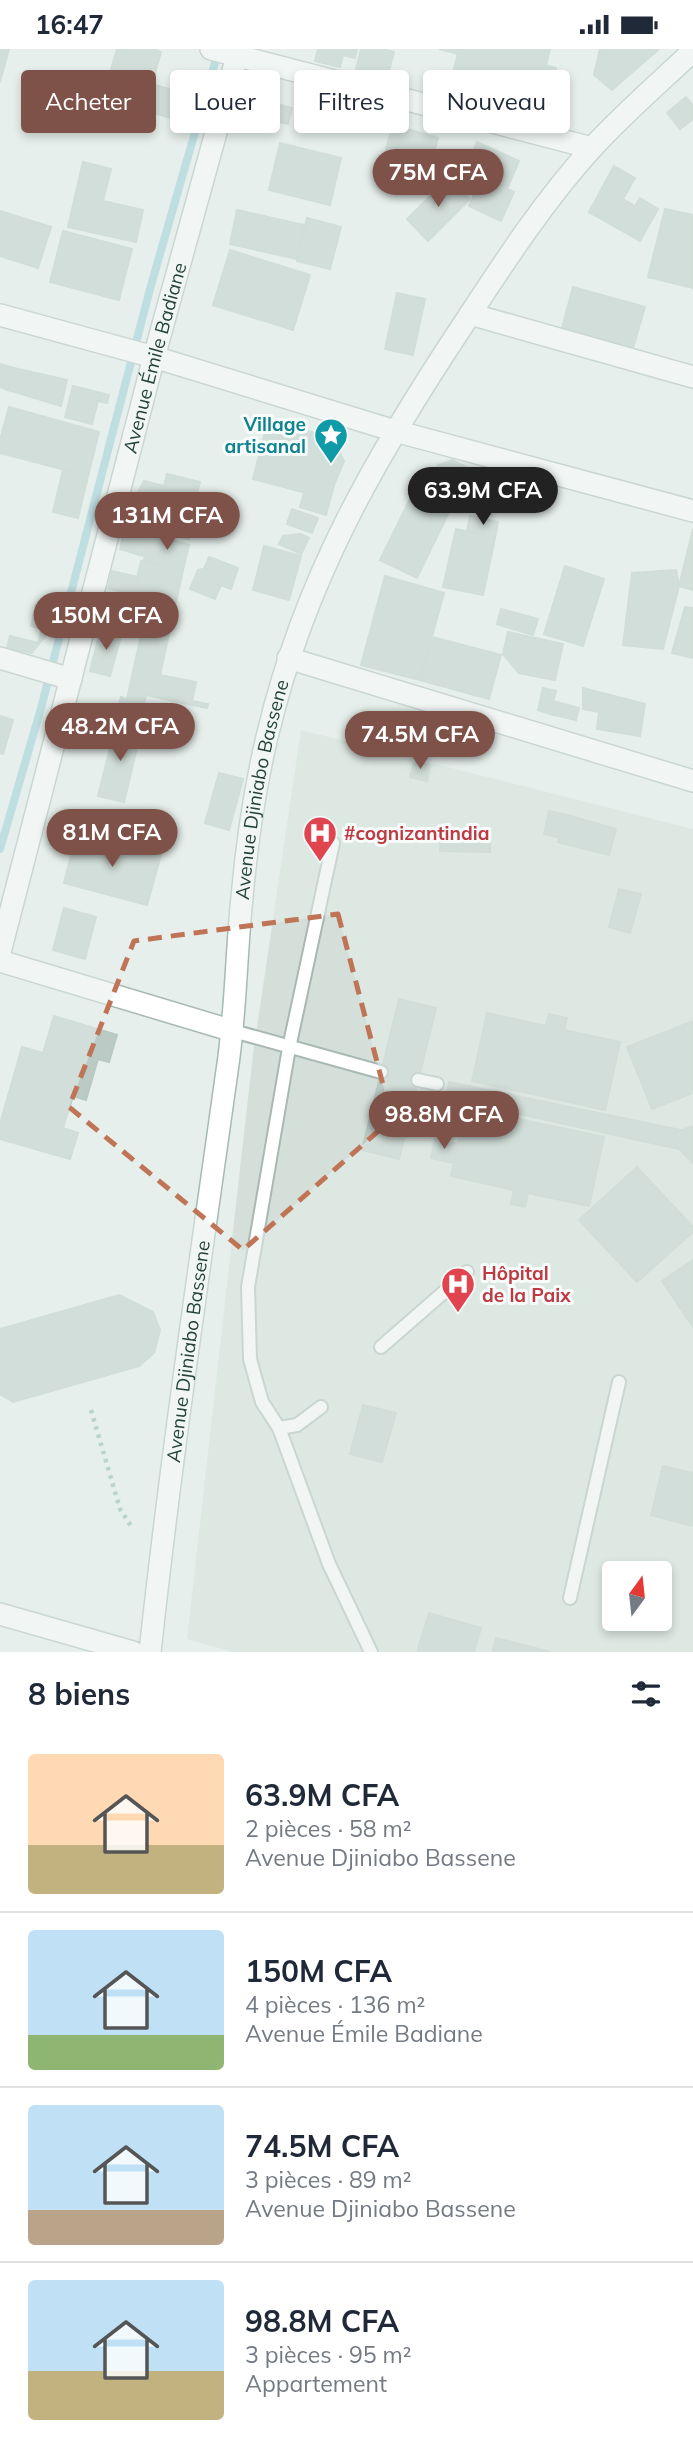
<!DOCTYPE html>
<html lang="fr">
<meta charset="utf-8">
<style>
:root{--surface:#fff;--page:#f6f6f7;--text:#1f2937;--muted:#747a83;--line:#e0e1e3;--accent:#7f5249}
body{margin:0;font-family:Mulish,sans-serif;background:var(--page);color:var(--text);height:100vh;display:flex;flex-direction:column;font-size:26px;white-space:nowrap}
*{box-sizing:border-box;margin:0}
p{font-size:23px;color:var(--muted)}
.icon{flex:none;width:38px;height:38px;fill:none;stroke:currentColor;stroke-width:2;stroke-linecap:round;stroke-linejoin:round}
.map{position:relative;height:1603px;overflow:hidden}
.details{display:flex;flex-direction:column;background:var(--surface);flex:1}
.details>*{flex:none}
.hud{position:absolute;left:21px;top:21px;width:651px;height:63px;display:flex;gap:14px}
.needle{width:46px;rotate:15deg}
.tools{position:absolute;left:602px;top:1512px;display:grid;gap:14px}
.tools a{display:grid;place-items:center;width:70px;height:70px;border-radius:7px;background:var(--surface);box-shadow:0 4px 10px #0003;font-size:35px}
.price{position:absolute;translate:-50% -60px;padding:0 16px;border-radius:24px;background:var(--accent);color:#fff;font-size:23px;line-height:46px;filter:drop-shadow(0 2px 4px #0008)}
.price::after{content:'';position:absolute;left:50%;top:42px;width:21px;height:16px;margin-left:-10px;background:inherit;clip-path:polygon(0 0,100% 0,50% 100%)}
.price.active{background:#222;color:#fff}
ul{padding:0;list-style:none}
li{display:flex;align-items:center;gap:21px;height:175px;padding:0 28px}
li+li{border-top:2px solid var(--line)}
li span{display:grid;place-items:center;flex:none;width:196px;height:140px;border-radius:7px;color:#555}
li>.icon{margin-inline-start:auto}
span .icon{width:84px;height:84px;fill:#fffc;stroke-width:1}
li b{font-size:30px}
h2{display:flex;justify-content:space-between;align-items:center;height:84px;padding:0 28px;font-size:30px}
.pill{padding:0 24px;border-radius:7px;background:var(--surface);box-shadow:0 4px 10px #0003;font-size:24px;line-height:63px}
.pill.active{background:var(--accent);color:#fff}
.status{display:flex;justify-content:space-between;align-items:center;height:49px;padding:0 35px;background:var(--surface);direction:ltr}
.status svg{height:19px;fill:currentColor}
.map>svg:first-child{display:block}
.built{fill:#d4dfda;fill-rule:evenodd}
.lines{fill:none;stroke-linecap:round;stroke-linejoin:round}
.stream{stroke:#8ec9d4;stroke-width:8}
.building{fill:#bbcac4;stroke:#b8c9c2;stroke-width:2}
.service-casing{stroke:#a8b8b2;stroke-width:16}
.minor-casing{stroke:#a8b8b2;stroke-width:24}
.secondary-casing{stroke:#a4bbb3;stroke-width:24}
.path{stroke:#86b3a5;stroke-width:4.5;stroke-dasharray:3.5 5;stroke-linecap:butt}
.service{stroke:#fff;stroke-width:12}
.minor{stroke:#fff;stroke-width:21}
.secondary{stroke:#fff;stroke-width:21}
.marked{fill:none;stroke:#c07456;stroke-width:5;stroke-dasharray:14 9;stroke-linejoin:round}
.labels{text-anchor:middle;stroke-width:6;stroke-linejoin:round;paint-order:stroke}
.street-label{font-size:19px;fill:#24423a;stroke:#f7fbf9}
.culture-label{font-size:19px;font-weight:bold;fill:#0d838f;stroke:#f7fbf9;text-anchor:end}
.health-label{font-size:19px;font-weight:bold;fill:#be3a42;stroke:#f7fbf9;text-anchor:start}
</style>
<div class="status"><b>16:47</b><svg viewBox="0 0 49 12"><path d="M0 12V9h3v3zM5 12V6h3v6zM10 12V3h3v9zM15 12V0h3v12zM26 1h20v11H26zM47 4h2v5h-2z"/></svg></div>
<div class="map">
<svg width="693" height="1603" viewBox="0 0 693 1603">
<rect width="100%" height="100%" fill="#e6efeb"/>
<path class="built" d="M301 681 693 780V1603H232L187 1590 253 1005ZM614 1524H660V1570H614Z"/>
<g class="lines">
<polyline class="stream" points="0,800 41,659 150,240 218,3"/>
</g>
<g class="building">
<polygon points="0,0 9,0 0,33"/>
<polygon points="117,0 152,0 161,3 152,35 179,43 171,69 139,60 132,83 96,73"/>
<polygon points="318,0 357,0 355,9 343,6 340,18 315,12"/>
<polygon points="361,0 382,0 394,3 385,37 354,29"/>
<polygon points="439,0 473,0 471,8"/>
<polygon points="473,0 550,0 546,16 528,12 526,21 471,8"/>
<polygon points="600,0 659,0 612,41 594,26"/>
<polygon points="458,4 526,21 528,12 556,19 545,65 532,62 528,78 490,69 493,54 448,44"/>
<polygon points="686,48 693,57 693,70 680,80 667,64"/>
<polygon points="263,51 292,59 288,75 259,68"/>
<polygon points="393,76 438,89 425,134 380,121"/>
<polygon points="477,93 519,112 507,140 481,129 476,141 459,133"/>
<polygon points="280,94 341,109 330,156 269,141"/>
<polygon points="83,113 111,120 103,152 143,161 136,193 68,178"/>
<polygon points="614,117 635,129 623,150 635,157 640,149 658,160 640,192 589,163"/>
<polygon points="449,129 470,150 428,192 407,170"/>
<polygon points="481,129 514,143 501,172 469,157"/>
<polygon points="665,160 693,166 693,239 648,228"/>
<polygon points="237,161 304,176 297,210 230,195"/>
<polygon points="0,162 51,178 38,219 0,207"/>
<polygon points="307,169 341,178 330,220 297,212"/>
<polygon points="63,182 132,200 119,251 50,233"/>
<polygon points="230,201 310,226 293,281 213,256"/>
<polygon points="573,238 645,258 633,299 562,279"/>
<polygon points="397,244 425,250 413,306 385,300"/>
<polygon points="0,315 14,319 8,341 0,338"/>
<polygon points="14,319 67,331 61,357 8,341"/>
<polygon points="73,337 109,346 107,354 98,352 92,375 65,368"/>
<polygon points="9,358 99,383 88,427 0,404 0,391"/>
<polygon points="268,372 331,388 328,398 338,401 344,412 334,436 318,431 314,446 253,430"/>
<polygon points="452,411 470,420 417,529 380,511 415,440 424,444 438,416"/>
<polygon points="63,421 88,427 78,469 53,463"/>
<polygon points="167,425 200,433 193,460 136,447 144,432 164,437"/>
<polygon points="318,431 334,436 326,466 300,458 304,444 314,446"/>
<polygon points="136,447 156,452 150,474 130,469"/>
<polygon points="158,454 195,464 189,490 151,481"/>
<polygon points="292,460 318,469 312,484 287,475"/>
<polygon points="470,467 498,473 495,489 467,482"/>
<polygon points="456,480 495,489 483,546 443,538"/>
<polygon points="693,480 693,541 679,537"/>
<polygon points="124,484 148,490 143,507 120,500"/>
<polygon points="151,485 189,496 183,521 144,511"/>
<polygon points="300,485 309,489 301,505 279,495 283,487"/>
<polygon points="264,497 301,507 289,551 253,541"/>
<polygon points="209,508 238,519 231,540 221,536 215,550 190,540 198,521 204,520"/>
<polygon points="141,512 183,521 160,626 196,633 192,652 208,655 207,659 146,646 141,669 117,664 121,648 127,650 145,568 127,564 122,584 111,582 119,542 133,546"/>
<polygon points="565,517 604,530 583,597 544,585"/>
<polygon points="676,521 679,537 663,600 623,596 632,524"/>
<polygon points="112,522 138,528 133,546 108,539"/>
<polygon points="385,527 444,544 420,631 361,616"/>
<polygon points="36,556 54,560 49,582 32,604 7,599 10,587 38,594 42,580 31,577"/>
<polygon points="685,558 693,559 693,609 672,604"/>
<polygon points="501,560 538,570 533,586 497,575"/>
<polygon points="101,578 122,584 110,627 90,622"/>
<polygon points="508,583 563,595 555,631 519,624 503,605"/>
<polygon points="432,588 501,606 489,650 420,631"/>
<polygon points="543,639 556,642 550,665 538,661"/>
<polygon points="583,639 645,655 640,687 597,680 599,663 583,660"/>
<polygon points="553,652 579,659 576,671 550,665"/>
<polygon points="0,667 13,671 3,705 0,704"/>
<polygon points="116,675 141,682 124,753 98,747"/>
<polygon points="414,713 430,716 427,732 410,728"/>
<polygon points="219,724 243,730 229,781 205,774"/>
<polygon points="549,762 567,766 561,789 544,785"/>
<polygon points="567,766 616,780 609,806 558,793"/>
<polygon points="441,781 490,781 490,803 440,802"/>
<polygon points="77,783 161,806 147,856 64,834"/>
<polygon points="619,840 641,845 630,884 609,878"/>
<polygon points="64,859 96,868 85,910 53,901"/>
<polygon points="399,950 436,959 399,1110 362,1101"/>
<polygon points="487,964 546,977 549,965 567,969 564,981 620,993 605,1061 472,1032"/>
<polygon points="54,967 117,986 109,1013 98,1010 86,1051 73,1047 63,1079 78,1084 70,1110 0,1090 0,1075 22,998 43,1004"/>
<polygon points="693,972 693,1044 652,1060 627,998"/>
<polygon points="449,1033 681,1081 666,1087 679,1100 446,1049"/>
<polygon points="466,1059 604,1088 589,1157 528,1144 525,1158 511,1155 514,1141 451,1127"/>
<polygon points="693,1077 693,1114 666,1087"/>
<polygon points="435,1090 458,1095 453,1114 431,1109"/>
<polygon points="637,1118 693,1178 693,1183 637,1233 579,1171"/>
<polygon points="693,1211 693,1278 662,1232"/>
<polygon points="119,1246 153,1263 160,1281 154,1304 139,1317 13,1353 0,1345 0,1280"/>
<polygon points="363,1356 396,1364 382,1413 350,1405"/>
<polygon points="663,1417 693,1424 693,1477 651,1466"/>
<polygon points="429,1564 481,1579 474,1603 417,1603"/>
<polygon points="496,1589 551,1603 492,1603"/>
</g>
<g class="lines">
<g class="service-casing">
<g id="service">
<polyline points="233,982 381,1023"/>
<polyline points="418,1031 437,1035"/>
<polyline points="381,1298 467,1223"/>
<polyline points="321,1358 297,1376 279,1379 262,1353 250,1310 248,1238 289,999 333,794"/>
<polyline points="279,1379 329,1515 371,1603"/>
<polyline points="570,1549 619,1333"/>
</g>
</g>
<g class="minor-casing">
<g id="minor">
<polyline points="211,0 592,99"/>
<polyline points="470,265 693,328"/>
<polyline points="0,266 154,308 395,382 693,462"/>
<polyline points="0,609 71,630"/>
<polyline points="288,609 693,732"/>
<path id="s1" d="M0 903 154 308 239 0"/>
<polyline points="0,912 233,982"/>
<polyline points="0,1565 133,1603"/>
</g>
</g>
<g class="secondary-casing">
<g id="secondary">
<path id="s2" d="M150 1603C171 1409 200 1215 227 1022 236 964 236 906 242 848 247 793 255 737 268 684 305 529 376 407 463 276 503 215 543 153 592 99 623 65 659 34 693 2"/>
</g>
</g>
<polyline class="path" points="91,1361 120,1460 131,1477"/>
<use href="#service" class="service"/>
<use href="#minor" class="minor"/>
<use href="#secondary" class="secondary"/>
</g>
<path d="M0 0H693V1603H0ZM338 865 392 1070 243 1201 69 1058 134 892Z" fill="#e6efeb" fill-opacity=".55" fill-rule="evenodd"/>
<path class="marked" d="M338 865 392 1070 243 1201 69 1058 134 892Z"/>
<defs>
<g id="sight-pin" transform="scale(1.75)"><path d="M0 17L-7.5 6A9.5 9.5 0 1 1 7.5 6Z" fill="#0f9aa8" stroke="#f7fbf9"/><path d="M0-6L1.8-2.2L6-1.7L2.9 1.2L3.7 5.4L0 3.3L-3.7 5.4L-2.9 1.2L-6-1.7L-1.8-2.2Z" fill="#fff"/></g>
<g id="hospital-pin" transform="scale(1.75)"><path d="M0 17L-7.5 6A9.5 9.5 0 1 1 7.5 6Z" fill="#e0444e" stroke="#f7fbf9"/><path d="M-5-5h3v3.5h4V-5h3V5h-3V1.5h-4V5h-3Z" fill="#fff"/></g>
</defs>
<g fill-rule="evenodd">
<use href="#sight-pin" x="331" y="386"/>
<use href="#hospital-pin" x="320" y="784"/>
<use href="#hospital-pin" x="458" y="1235"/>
</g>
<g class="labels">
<g class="street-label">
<text dy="7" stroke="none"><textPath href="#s1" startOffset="614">Avenue Émile Badiane</textPath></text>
<text dy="7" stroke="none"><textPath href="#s2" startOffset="870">Avenue Djiniabo Bassene</textPath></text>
<text dy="7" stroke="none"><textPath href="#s2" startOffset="303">Avenue Djiniabo Bassene</textPath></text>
</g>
<g class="culture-label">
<text x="306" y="382">Village<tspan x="306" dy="22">artisanal</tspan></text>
</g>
<g class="health-label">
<text x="344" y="791">#cognizantindia</text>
<text x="482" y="1231">Hôpital<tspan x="482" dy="22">de la Paix</tspan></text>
</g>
</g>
</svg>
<div class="tools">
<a><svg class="needle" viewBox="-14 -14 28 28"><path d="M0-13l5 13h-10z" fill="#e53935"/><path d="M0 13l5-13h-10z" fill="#747a83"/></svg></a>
</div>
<b class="price" style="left:438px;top:160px">75M CFA</b>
<b class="price active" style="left:483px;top:478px">63.9M CFA</b>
<b class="price" style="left:167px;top:503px">131M CFA</b>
<b class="price" style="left:106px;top:603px">150M CFA</b>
<b class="price" style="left:120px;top:714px">48.2M CFA</b>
<b class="price" style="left:420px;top:722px">74.5M CFA</b>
<b class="price" style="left:112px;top:820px">81M CFA</b>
<b class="price" style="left:444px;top:1102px">98.8M CFA</b>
<div class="hud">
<a class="pill active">Acheter</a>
<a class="pill">Louer</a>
<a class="pill">Filtres</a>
<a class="pill">Nouveau</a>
</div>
</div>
<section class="details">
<h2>8 biens<svg class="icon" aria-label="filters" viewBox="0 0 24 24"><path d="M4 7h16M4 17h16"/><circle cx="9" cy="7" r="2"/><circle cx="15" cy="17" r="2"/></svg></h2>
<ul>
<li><span style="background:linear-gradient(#ffd9b3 65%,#c2b280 0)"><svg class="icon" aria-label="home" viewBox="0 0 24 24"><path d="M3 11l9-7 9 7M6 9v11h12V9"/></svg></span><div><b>63.9M CFA</b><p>2 pièces · 58 m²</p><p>Avenue Djiniabo Bassene</p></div></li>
<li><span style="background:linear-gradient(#bfe0f5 75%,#8fb573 0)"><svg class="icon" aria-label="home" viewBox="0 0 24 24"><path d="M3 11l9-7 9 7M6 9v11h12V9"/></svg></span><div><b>150M CFA</b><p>4 pièces · 136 m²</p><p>Avenue Émile Badiane</p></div></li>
<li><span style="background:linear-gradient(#bfe0f5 75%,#b9a48a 0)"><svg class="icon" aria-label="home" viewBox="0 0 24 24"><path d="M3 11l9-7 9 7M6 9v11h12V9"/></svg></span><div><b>74.5M CFA</b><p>3 pièces · 89 m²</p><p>Avenue Djiniabo Bassene</p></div></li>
<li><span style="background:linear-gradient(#bfe0f5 65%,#c2b280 0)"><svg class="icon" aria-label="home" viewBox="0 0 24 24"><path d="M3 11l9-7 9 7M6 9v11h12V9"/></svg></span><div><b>98.8M CFA</b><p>3 pièces · 95 m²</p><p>Appartement</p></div></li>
</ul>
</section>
